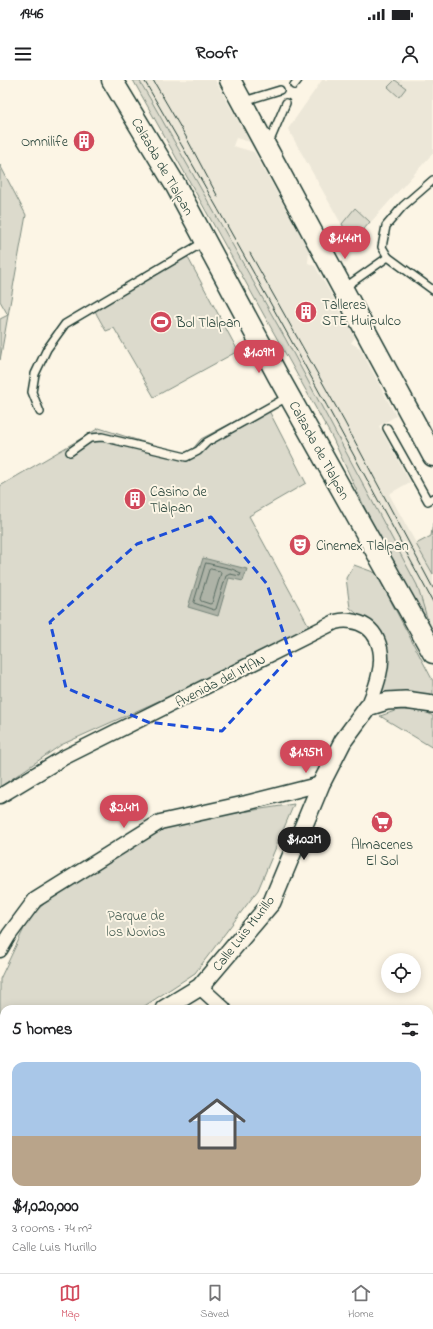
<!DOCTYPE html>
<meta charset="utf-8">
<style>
:root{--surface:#fff;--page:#f6f6f6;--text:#202124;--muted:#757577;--line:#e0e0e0;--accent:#d1495b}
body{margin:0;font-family:"Indie Flower",sans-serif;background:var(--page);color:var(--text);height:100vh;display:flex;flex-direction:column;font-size:15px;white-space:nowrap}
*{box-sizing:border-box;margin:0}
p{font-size:13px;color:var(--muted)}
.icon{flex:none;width:22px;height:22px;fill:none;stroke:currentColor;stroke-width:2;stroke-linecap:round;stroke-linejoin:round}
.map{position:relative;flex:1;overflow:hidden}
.details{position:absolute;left:0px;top:925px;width:433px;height:268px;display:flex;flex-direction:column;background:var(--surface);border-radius:12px 12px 0 0;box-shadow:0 2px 10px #0003}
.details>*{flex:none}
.fabs{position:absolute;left:381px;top:873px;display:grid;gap:8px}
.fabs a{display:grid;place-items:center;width:40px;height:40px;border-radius:50%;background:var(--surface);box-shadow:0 2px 10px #0003;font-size:20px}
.price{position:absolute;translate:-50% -34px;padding:0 9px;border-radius:14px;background:var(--accent);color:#fff;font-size:13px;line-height:26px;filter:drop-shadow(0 1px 2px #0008)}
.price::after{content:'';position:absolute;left:50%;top:24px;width:12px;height:9px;margin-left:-6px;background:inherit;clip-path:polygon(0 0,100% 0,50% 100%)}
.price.on{background:#222;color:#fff}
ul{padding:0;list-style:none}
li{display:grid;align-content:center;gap:8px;height:212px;padding:0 12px}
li+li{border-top:1px solid var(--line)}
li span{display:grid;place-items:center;height:124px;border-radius:12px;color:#555}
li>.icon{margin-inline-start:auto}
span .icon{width:72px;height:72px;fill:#fffc;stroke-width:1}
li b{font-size:17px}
h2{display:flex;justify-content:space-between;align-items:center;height:48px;padding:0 12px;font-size:17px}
.status{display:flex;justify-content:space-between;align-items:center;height:28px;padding:0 20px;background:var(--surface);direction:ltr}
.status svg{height:11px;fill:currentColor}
header{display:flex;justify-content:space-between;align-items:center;height:52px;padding:0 12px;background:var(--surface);font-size:18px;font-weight:700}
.menu{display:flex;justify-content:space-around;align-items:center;height:56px;border-top:1px solid var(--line);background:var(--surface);font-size:11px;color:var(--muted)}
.menu a{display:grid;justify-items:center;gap:2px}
.menu .on{color:var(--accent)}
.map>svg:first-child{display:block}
.built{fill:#ece7d8}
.green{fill:#dcdacc;stroke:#7e8c80}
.water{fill:#aeb3a7;stroke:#758479}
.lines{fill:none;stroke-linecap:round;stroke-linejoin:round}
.shore{stroke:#586c62;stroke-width:1}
.service-casing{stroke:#1f3d34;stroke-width:10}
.minor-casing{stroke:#1f3d34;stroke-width:17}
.tertiary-casing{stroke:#1f3d34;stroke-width:20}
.secondary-casing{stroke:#1f3d34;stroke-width:23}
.service{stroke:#fcf5e5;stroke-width:7}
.minor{stroke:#fcf5e5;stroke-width:14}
.tertiary{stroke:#fcf5e5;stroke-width:17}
.secondary{stroke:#fcf5e5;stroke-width:20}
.tram{stroke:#1f3d34;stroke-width:1}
.marked{fill:none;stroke:#1d4ed8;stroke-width:3;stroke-dasharray:8 5;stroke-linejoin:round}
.labels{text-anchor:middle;stroke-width:4;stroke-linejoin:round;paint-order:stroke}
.poi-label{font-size:14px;fill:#1f3d34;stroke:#fcf5e5;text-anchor:start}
.street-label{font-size:14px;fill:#1f3d34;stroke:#fcf5e5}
.park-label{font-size:14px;fill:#455c52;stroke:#fcf5e5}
</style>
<div class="status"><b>19:46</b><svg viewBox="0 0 49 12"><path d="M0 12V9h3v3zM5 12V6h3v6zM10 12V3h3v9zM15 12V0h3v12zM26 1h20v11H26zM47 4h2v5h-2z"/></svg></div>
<header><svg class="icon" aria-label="menu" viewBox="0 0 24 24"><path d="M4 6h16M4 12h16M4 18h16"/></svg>Roofr<svg class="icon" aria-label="person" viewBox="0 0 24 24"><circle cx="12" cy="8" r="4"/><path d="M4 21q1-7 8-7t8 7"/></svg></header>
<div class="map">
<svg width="433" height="1193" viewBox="0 0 433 1193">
<rect width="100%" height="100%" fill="#fcf5e5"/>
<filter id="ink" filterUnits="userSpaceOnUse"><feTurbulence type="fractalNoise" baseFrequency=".025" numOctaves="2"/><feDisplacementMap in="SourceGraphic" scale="8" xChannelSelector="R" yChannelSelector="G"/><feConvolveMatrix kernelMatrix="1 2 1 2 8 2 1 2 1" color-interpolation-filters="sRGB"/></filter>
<g filter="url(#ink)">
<g class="built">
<polygon points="139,0 215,0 250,62 236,58 233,66 254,72 309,170 308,183 315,186 355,257 351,263 360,268 396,336 379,346 410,402 389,414 433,494 433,554 390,455 285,258"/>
<polygon points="322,0 433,0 433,73 352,163 288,49"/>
<polygon points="433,999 433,1114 429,1109 429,1003"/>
</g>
<g class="green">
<polygon points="133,0 139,0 152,22 285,258 417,505 428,541 433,554 368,435 333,359"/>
<polygon points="395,0 406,8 399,17 388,7"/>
<polygon points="0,85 26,135 0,280 0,239 8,235 0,221"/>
<polygon points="355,128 370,142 352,163 342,144"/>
<polygon points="187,176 238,271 154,317 114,248 106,251 97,235 94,228"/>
<polygon points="266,325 306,403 249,436 309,546 276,568 61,665 0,707 0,406 99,348 187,376 201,359"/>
<polygon points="433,443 433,494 416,464 431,456"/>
<polygon points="354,485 376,493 433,601 433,617 413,612 382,615 379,552 350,528 346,498"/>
<polygon points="398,630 422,630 433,636 433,668 380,636"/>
<polygon points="294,724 258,810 195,893 140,929 4,929 4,1060 0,1067 0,899 30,836 95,780 177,742"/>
<polygon points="230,1189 331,1189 332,1193 232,1193"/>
</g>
<polygon class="water" points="203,478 247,489 243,501 229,498 218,536 188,527"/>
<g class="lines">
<g class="shore">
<polygon points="206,483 232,489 241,493 240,496 230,494 226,496 216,529 214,530 194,523"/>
<polygon points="211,489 220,491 221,493 212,523 210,524 201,521 200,519 209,490"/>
</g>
<g class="service-casing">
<g id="service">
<polyline points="294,5 298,0"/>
<polyline points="244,21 280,10"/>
<polyline points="268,65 286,23"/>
<polyline points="433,100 403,126 386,146 382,167 388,177 433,210"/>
<polyline points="344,208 388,177"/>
<polyline points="40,332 32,312 35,294 47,269 65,244 204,162"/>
<polyline points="387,348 428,421 433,418"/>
<polyline points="70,372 90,358 102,357 186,377 198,371 207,362 289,316"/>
<polyline points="429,1010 433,1006"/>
<polyline points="429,1041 433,1049"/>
</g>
</g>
<g class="minor-casing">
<g id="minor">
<path d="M0 716 63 678 335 542C339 541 345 540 350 541 378 544 385 571 379 595 377 606 372 617 368 627"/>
<polyline points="0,870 9,855 35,820 160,742 246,723 321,704"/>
<polyline points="200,907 224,929"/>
<polyline points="429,982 433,979"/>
<polyline points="62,1189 65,1193"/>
<polyline points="211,1189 213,1193"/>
<polyline points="341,1190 342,1193"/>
</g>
</g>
<g class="tertiary-casing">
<g id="tertiary">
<polyline points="164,929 200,907 272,822 321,704 343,661 368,627 387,621 405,620 433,624"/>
<polyline points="0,1095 4,1088"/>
</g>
</g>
<g class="secondary-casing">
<g id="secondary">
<polyline points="112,0 176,106 278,296 433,573"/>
<polyline points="230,0 433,376"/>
</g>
</g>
<use href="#service" class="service"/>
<use href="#minor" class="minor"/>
<use href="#tertiary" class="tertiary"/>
<use href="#secondary" class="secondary"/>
<g class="tram">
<path d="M144 0C244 172 339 347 433 522"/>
<polyline points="153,0 185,55 218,117"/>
<polyline points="250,173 344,341 433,508"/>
</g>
</g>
</g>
<path class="marked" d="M211 437 267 504 291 576 222 651 148 642 66 608 50 542 137 464Z"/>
<defs>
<g id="building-disc" transform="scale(1.15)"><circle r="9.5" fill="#d1495b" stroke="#fcf5e5"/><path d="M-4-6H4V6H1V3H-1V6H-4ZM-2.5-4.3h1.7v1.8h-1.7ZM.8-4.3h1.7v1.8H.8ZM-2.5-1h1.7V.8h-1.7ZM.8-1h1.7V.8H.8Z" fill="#fff"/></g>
<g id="stadium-disc" transform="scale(1.15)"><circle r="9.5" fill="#d1495b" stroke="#fcf5e5"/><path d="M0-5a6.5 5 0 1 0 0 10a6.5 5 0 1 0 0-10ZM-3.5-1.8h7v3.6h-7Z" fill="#fff"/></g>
<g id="theatre-disc" transform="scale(1.15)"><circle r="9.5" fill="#d1495b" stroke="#fcf5e5"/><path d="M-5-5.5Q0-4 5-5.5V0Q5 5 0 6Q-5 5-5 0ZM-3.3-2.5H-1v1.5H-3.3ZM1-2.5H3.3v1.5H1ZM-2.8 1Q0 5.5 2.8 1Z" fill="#fff"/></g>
<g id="supermarket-disc" transform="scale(1.15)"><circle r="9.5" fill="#d1495b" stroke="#fcf5e5"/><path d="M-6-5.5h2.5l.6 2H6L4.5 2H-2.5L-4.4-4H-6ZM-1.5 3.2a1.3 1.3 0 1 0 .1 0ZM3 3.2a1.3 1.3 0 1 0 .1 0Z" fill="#fff"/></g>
</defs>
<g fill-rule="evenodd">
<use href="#building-disc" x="84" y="61"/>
<use href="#building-disc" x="306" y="232"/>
<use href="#stadium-disc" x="161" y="242"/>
<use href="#building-disc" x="135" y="419"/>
<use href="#theatre-disc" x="300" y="465"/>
<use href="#supermarket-disc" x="382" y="742"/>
</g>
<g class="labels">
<g class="poi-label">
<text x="68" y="66" text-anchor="end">Omnilife</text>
<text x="322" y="229">Talleres<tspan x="322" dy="16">STE Huipulco</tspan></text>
<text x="176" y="247">Bol Tlalpan</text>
<text x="150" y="416">Casino de<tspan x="150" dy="16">Tlalpan</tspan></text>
<text x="316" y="470">Cinemex Tlalpan</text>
<text x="382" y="769" text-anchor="middle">Almacenes<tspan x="382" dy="16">El Sol</tspan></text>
</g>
<g class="street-label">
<text transform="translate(163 86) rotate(60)" y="5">Calzada de Tlalpan</text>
<text transform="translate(320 370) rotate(61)" y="5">Calzada de Tlalpan</text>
<text transform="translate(220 600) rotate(-27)" y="5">Avenida del IMAN</text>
<text transform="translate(243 853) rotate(-52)" y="5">Calle Luis Murillo</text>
</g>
<g class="park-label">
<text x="136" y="840">Parque de<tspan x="136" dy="16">los Novios</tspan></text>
</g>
</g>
</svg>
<div class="fabs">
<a><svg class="icon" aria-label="locate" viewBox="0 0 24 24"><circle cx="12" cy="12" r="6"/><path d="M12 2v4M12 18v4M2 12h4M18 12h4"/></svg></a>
</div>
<b class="price" style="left:345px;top:180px">$1.44M</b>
<b class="price" style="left:259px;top:294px">$1.09M</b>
<b class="price" style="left:306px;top:694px">$1.95M</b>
<b class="price" style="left:124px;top:749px">$2.4M</b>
<b class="price on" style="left:304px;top:781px">$1.02M</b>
<section class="details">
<h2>5 homes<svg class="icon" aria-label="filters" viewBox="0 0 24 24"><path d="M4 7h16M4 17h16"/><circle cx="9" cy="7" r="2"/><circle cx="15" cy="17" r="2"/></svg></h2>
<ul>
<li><span style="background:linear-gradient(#a9c7e8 60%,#b9a48a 0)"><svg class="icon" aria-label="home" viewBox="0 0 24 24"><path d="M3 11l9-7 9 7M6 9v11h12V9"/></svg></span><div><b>$1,020,000</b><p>3 rooms · 74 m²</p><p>Calle Luis Murillo</p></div></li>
</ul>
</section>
</div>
<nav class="menu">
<a class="on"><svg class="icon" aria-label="map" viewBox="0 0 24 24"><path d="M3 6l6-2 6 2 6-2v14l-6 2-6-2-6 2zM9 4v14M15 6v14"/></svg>Map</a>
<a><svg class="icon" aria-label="saved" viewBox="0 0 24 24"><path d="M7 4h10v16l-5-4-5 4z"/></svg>Saved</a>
<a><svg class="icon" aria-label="home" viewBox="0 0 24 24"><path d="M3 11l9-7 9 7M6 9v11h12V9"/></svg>Home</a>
</nav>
